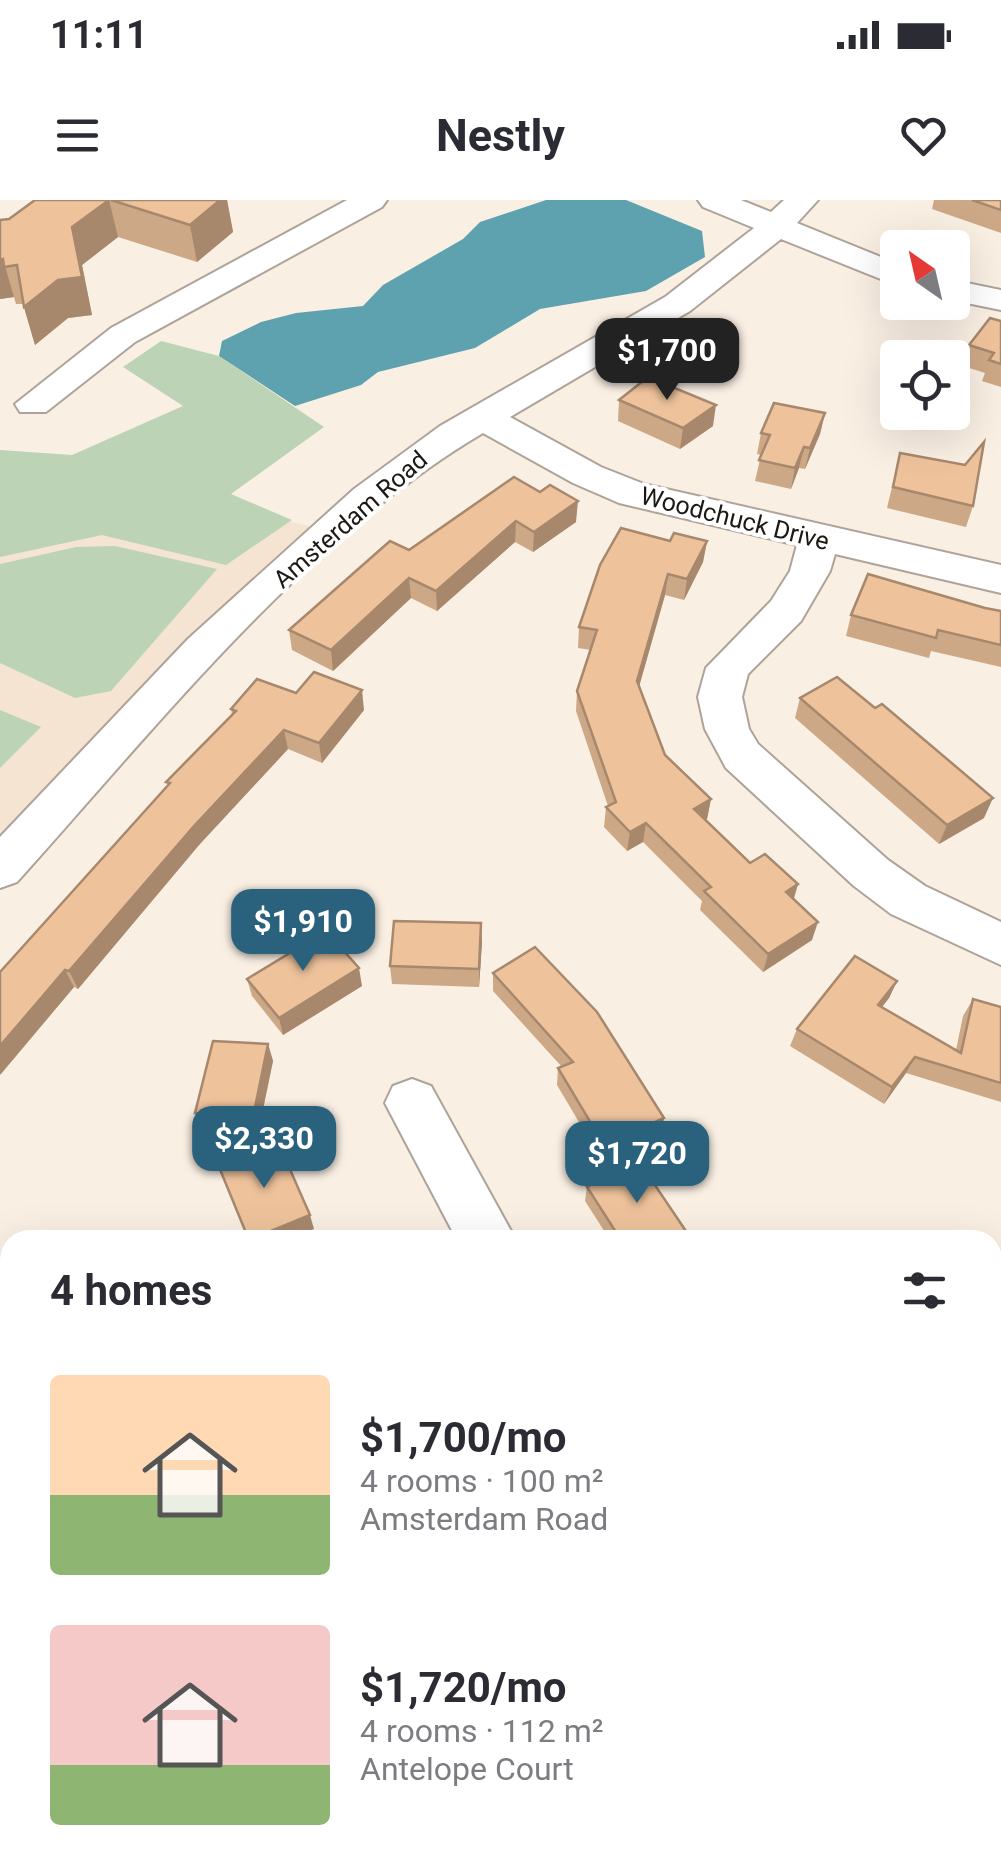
<!DOCTYPE html>
<meta charset="utf-8">
<style>
:root{--surface:#fff;--page:#f2f2f3;--text:#2b2b33;--muted:#7c7c81;--accent:#2a617c}
body{margin:0;font-family:Roboto,sans-serif;background:var(--page);color:var(--text);height:100vh;display:flex;flex-direction:column;font-size:38px;white-space:nowrap}
*{box-sizing:border-box;margin:0}
p{font-size:32px;color:var(--muted)}
.icon{flex:none;width:55px;height:55px;fill:none;stroke:currentColor;stroke-width:2;stroke-linecap:round;stroke-linejoin:round}
.map{position:relative;flex:1;overflow:hidden}
.sheet{position:absolute;left:0px;top:1030px;width:1002px;height:642px;display:flex;flex-direction:column;background:var(--surface);border-radius:30px 30px 0 0;box-shadow:0 10px 40px #0002}
.sheet>*{flex:none}
.needle{width:65px;rotate:326deg}
.tools{position:absolute;left:880px;top:30px;display:grid;gap:20px}
.tools a{display:grid;place-items:center;width:90px;height:90px;border-radius:10px;background:var(--surface);box-shadow:0 10px 40px #0002;font-size:50px}
.price{position:absolute;translate:-50% -85px;padding:0 22px;border-radius:20px;background:var(--accent);color:#fff;font-size:32px;line-height:65px;filter:drop-shadow(0 2px 5px #0008)}
.price::after{content:'';position:absolute;left:50%;top:60px;width:30px;height:22px;margin-left:-15px;background:inherit;clip-path:polygon(0 0,100% 0,50% 100%)}
.price.on{background:#222;color:#fff}
ul{padding:0;list-style:none}
li{display:flex;align-items:center;gap:30px;height:250px;padding:0 50px}
li span{display:grid;place-items:center;flex:none;width:280px;height:200px;border-radius:10px;color:#555}
li>.icon{margin-inline-start:auto}
span .icon{width:120px;height:120px;fill:#fffc;stroke-width:1}
li b{font-size:42px}
h2{display:flex;justify-content:space-between;align-items:center;height:120px;padding:0 50px;font-size:42px}
.status{display:flex;justify-content:space-between;align-items:center;height:70px;padding:0 50px;background:var(--surface);direction:ltr}
.status svg{height:28px;fill:currentColor}
header{display:flex;justify-content:space-between;align-items:center;height:130px;padding:0 50px;background:var(--surface);font-size:45px;font-weight:700}
.map>svg:first-child{display:block}
.education{fill:#f5e4d2}
.green{fill:#bcd3b5}
.water{fill:#5fa2af}
.lines{fill:none;stroke-linecap:round;stroke-linejoin:round}
.minor-casing{stroke:#aea399;stroke-width:4}
.minor{fill:#fff;fill-rule:evenodd}
.wall{fill:#cda886}
.shaded-wall{fill:#a7886d}
.building{fill:#eec39c;stroke:#a7886d;stroke-width:2.5}
.labels{text-anchor:middle;stroke-width:8;stroke-linejoin:round;paint-order:stroke}
.far-street-label{font-size:25px;fill:#1c1814;stroke:#fff}
</style>
<div class="status"><b>11:11</b><svg viewBox="0 0 49 12"><path d="M0 12V9h3v3zM5 12V6h3v6zM10 12V3h3v9zM15 12V0h3v12zM26 1h20v11H26zM47 4h2v5h-2z"/></svg></div>
<header><svg class="icon" aria-label="menu" viewBox="0 0 24 24"><path d="M4 6h16M4 12h16M4 18h16"/></svg>Nestly<svg class="icon" aria-label="heart" viewBox="0 0 24 24"><path d="M12 20l-8-8c-3-5 5-10 8-4 3-6 11-1 8 4z"/></svg></header>
<div class="map">
<svg width="1001" height="1672" viewBox="0 0 1001 1672">
<rect width="100%" height="100%" fill="#faefe3"/>
<polygon class="education" points="143,291 329,330 0,669 0,347"/>
<g class="green">
<polygon points="161,141 219,156 324,227 231,294 292,320 226,365 102,335 0,357 0,250 72,255 183,206 123,167"/>
<polygon points="115,346 217,369 111,491 75,498 0,463 0,364 76,347"/>
<polygon points="0,510 41,527 0,568"/>
</g>
<polygon class="water" points="546,0 626,0 702,31 705,57 646,91 540,109 475,148 378,172 361,185 295,206 219,156 222,141 261,122 296,113 363,106 383,85 463,39 480,22"/>
<g class="lines">
<g class="minor-casing">
<g id="minor">
<polygon points="347,0 387,0 382,7 135,142 46,212 20,212 15,204 111,128"/>
<path d="M698 0H741L771 12 784 0H818L797 23 898 64V86L781 39 690 111 510 217 601 267 644 284 1001 365V393L835 354 830 371 801 421 748 474 742 497 749 529 758 544 888 660 925 686 1001 722V765L891 714 854 686 726 568 705 529 698 497 706 468 771 401 790 371 797 345 619 303 573 283 483 233C306 337 154 530 17 682L0 688V637L188 439 354 289 440 226 665 97 754 28 703 7Z"/>
<polygon points="952,80 1001,90 1001,110 952,100"/>
<polygon points="412,879 431,886 516,1040 457,1040 385,903 393,886"/>
<polygon points="1001,1239 1001,1303 992,1305 992,1241"/>
<polygon points="0,1371 10,1375 10,1443 0,1439"/>
</g>
</g>
<use href="#minor" class="minor"/>
</g>
<g class="wall">
<polygon points="35,0 227,0 233,32 197,62 118,37 82,65 92,115 68,118 35,145 23,104 16,104 14,97 0,99 0,20 9,19"/>
<polygon points="934,0 1001,0 1001,33 932,9"/>
<polygon points="1001,121 1001,187 982,181 985,173 963,166 969,145"/>
<polygon points="619,200 713,226 680,249 618,221"/>
<polygon points="825,213 820,234 805,269 799,268 791,289 755,281 761,255 757,254 761,233"/>
<polygon points="900,253 965,265 973,306 966,327 887,308"/>
<polygon points="514,277 576,322 533,352 515,342 437,411 411,398 333,471 292,450 289,430 409,350"/>
<polygon points="670,341 707,341 703,362 684,400 665,395 639,486 665,555 711,599 707,619 705,620 750,663 798,684 794,699 812,740 763,772 700,710 702,701 643,642 627,651 604,627 606,607 608,606 576,511 577,491 591,450 578,448 579,427"/>
<polygon points="985,408 1001,411 1001,467 931,451 929,458 846,436 851,415"/>
<polygon points="296,493 364,510 322,563 288,549 199,645 78,789 74,787 0,875 168,585 166,582 232,515 231,509"/>
<polygon points="800,498 875,508 984,618 939,644 795,518"/>
<polygon points="482,742 479,787 392,784 390,766"/>
<polygon points="493,773 661,934 602,961 557,885 558,868 562,867 493,791"/>
<polygon points="247,779 362,786 283,835 252,796"/>
<polygon points="897,781 889,798 882,807 956,850 963,816 973,799 1001,807 1001,902 906,873 884,904 790,846 797,829"/>
<polygon points="268,844 273,861 258,933 202,929 195,913"/>
<polygon points="587,987 692,1040 610,1040 585,1001"/>
<polygon points="1001,1424 1001,1456 992,1439 992,1428"/>
<polygon points="757,1662 829,1662 814,1672 761,1672"/>
</g>
<g class="shaded-wall">
<polygon points="109,0 118,37 82,65 92,115 68,118 35,145 24,107 72,27"/>
<polygon points="220,0 227,0 233,32 197,62 190,25"/>
<polygon points="3,59 14,97 0,99 0,60"/>
<polygon points="716,205 713,226 680,249 683,228"/>
<polygon points="825,213 820,234 805,269 810,248"/>
<polygon points="804,247 799,268 791,289 795,268"/>
<polygon points="578,301 576,322 533,352 534,332"/>
<polygon points="516,321 515,342 437,411 436,391"/>
<polygon points="707,341 703,362 684,400 687,379"/>
<polygon points="668,374 665,395 635,501 637,481"/>
<polygon points="409,378 411,398 333,471 331,450"/>
<polygon points="362,490 364,510 322,563 319,543"/>
<polygon points="284,530 288,549 199,645 78,789 69,771 194,626"/>
<polygon points="993,598 984,618 939,644 947,625"/>
<polygon points="711,599 707,619 690,628 694,609"/>
<polygon points="646,623 643,642 627,651 630,632"/>
<polygon points="798,684 792,703 786,692"/>
<polygon points="818,722 812,740 763,772 768,754"/>
<polygon points="481,723 482,742 479,787 479,769"/>
<polygon points="359,768 362,786 283,835 279,818"/>
<polygon points="65,770 74,787 0,875 0,846"/>
<polygon points="897,781 889,798 870,822 878,805"/>
<polygon points="268,844 273,861 258,933 253,917"/>
<polygon points="915,857 906,873 884,904 892,887"/>
<polygon points="664,918 661,934 602,961 604,945"/>
<polygon points="310,1015 314,1029 289,1040 252,1040"/>
<polygon points="1001,1137 1001,1147 992,1149 992,1139"/>
<polygon points="0,1587 10,1593 10,1600 0,1594"/>
<polygon points="10,1630 10,1655 0,1672 0,1647"/>
<polygon points="174,1662 184,1662 181,1672 172,1672"/>
</g>
<g class="building">
<polygon points="35,0 109,0 72,27 82,77 58,80 24,107 17,65 4,67 3,59 0,60 0,20 9,19"/>
<polygon points="111,0 220,0 190,25"/>
<polygon points="972,0 1001,0 1001,10"/>
<polygon points="990,118 1001,121 1001,164 989,160 994,153 969,145"/>
<polygon points="648,177 716,205 683,228 619,200"/>
<polygon points="774,203 825,213 810,248 804,247 795,268 759,260 770,235 761,233"/>
<polygon points="984,242 973,306 893,287 900,253 965,265"/>
<polygon points="514,277 540,292 550,285 578,301 534,332 516,321 436,391 409,378 331,450 289,430 390,341 409,350"/>
<polygon points="621,328 670,341 674,333 707,341 687,379 668,374 637,481 665,555 711,599 694,609 750,663 765,654 798,684 786,692 818,722 768,754 704,691 711,687 646,623 630,632 606,607 616,602 577,491 597,430 579,427 600,365"/>
<polygon points="868,374 985,408 1001,411 1001,445 938,430 936,438 851,415"/>
<polygon points="314,472 362,490 319,543 284,530 194,626 69,771 65,770 0,846 0,772 170,583 166,582 236,511 231,509 257,479 296,493"/>
<polygon points="837,477 875,508 882,504 993,598 947,625 800,498"/>
<polygon points="394,721 481,723 479,769 390,766"/>
<polygon points="326,731 359,768 279,818 247,779"/>
<polygon points="535,747 597,812 664,918 604,945 558,868 573,862 493,773"/>
<polygon points="855,756 897,781 878,805 961,853 973,799 1001,807 1001,883 915,857 892,887 797,829"/>
<polygon points="213,841 268,844 253,917 195,913"/>
<polygon points="278,942 310,1015 249,1040 219,967"/>
<polygon points="638,960 692,1040 621,1040 587,987"/>
<polygon points="369,1032 374,1040 354,1040"/>
<polygon points="1001,1075 1001,1137 992,1139 992,1077"/>
<polygon points="0,1135 10,1140 10,1215 0,1210"/>
<polygon points="0,1594 10,1600 10,1630 0,1647"/>
<polygon points="57,1662 174,1662 172,1672 54,1672"/>
<polygon points="225,1662 232,1662 336,1670 336,1672 224,1672"/>
<polygon points="501,1662 513,1662 515,1672 460,1672"/>
<polygon points="565,1662 703,1662 706,1672 567,1672"/>
<polygon points="764,1662 829,1662 814,1672 769,1672"/>
</g>
<g class="labels">
<g class="far-street-label">
<text transform="translate(735 318) rotate(14)" y="9">Woodchuck Drive</text>
<text transform="translate(350 319) rotate(-41)" y="9">Amsterdam Road</text>
</g>
</g>
</svg>
<div class="tools">
<a><svg class="needle" viewBox="-14 -14 28 28"><path d="M0-13l5 13h-10z" fill="#e53935"/><path d="M0 13l5-13h-10z" fill="#7c7c81"/></svg></a>
<a><svg class="icon" aria-label="locate" viewBox="0 0 24 24"><circle cx="12" cy="12" r="6"/><path d="M12 2v4M12 18v4M2 12h4M18 12h4"/></svg></a>
</div>
<b class="price on" style="left:667px;top:203px">$1,700</b>
<b class="price" style="left:303px;top:774px">$1,910</b>
<b class="price" style="left:264px;top:991px">$2,330</b>
<b class="price" style="left:637px;top:1006px">$1,720</b>
<section class="sheet">
<h2>4 homes<svg class="icon" aria-label="filters" viewBox="0 0 24 24"><path d="M4 7h16M4 17h16"/><circle cx="9" cy="7" r="2"/><circle cx="15" cy="17" r="2"/></svg></h2>
<ul>
<li><span style="background:linear-gradient(#ffd9b3 60%,#8fb573 0)"><svg class="icon" aria-label="home" viewBox="0 0 24 24"><path d="M3 11l9-7 9 7M6 9v11h12V9"/></svg></span><div><b>$1,700/mo</b><p>4 rooms · 100 m²</p><p>Amsterdam Road</p></div></li>
<li><span style="background:linear-gradient(#f6c9c9 70%,#8fb573 0)"><svg class="icon" aria-label="home" viewBox="0 0 24 24"><path d="M3 11l9-7 9 7M6 9v11h12V9"/></svg></span><div><b>$1,720/mo</b><p>4 rooms · 112 m²</p><p>Antelope Court</p></div></li>
</ul>
</section>
</div>
